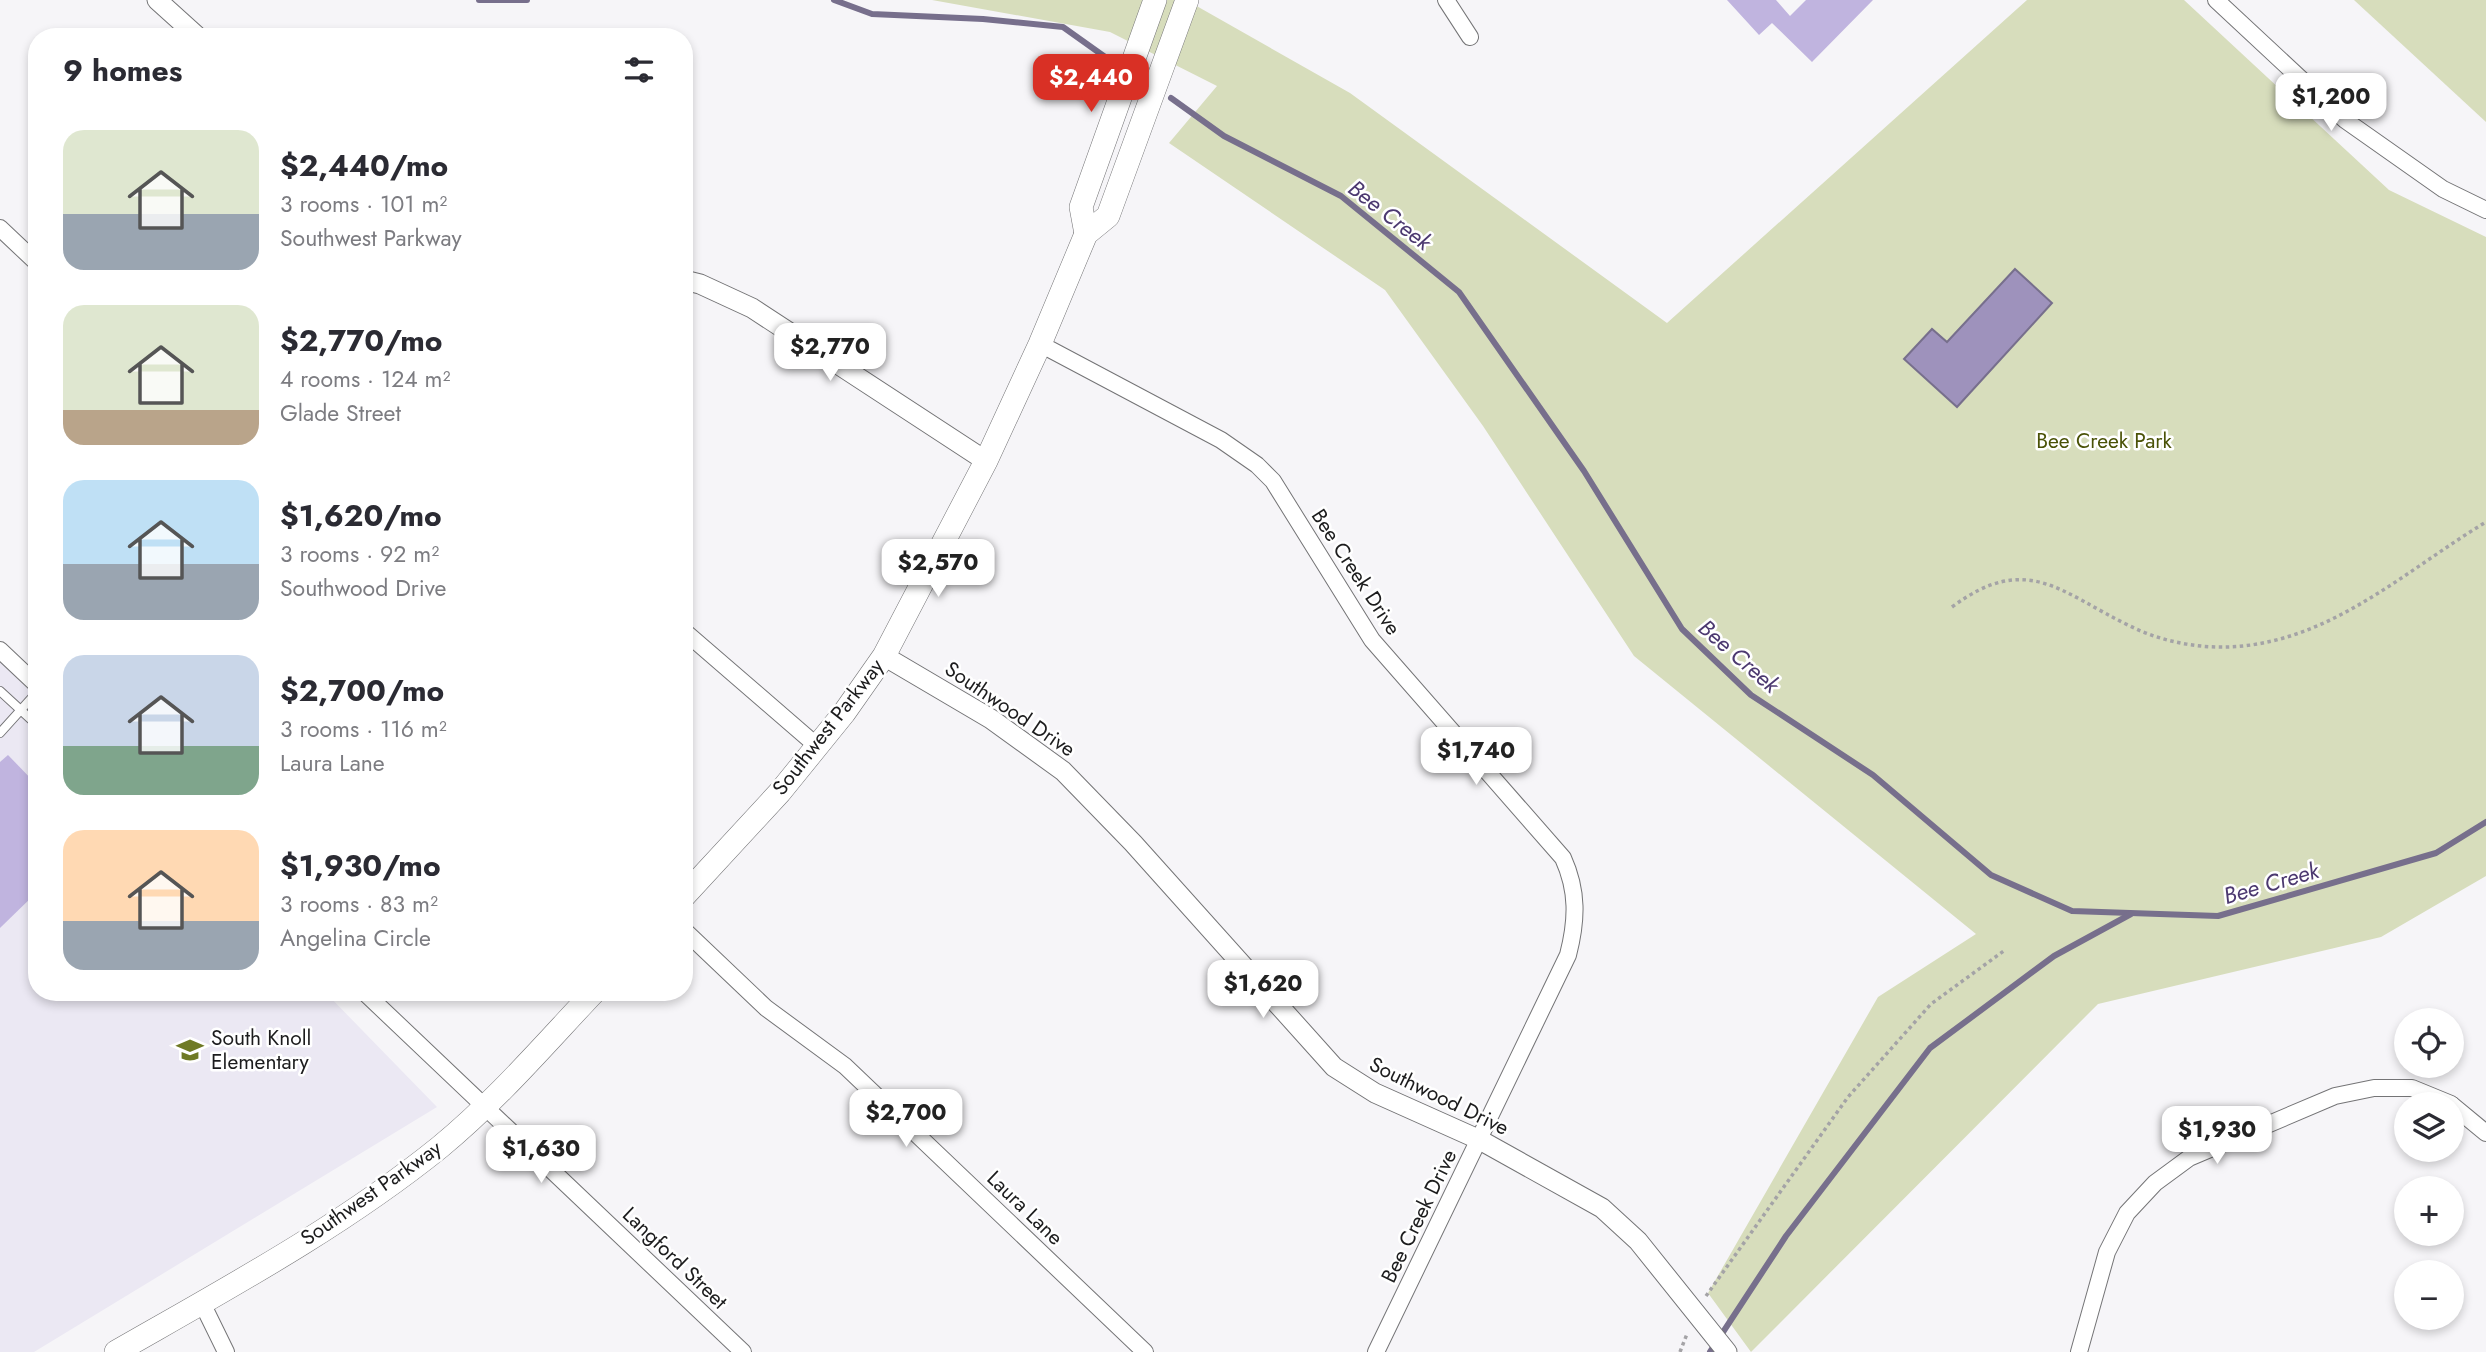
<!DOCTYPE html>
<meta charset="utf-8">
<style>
:root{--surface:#fff;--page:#f7f7f7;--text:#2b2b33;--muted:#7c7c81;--accent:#d93025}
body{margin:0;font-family:Jost,sans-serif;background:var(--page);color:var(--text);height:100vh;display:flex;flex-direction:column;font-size:26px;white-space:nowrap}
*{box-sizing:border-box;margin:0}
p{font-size:23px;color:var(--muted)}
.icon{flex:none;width:38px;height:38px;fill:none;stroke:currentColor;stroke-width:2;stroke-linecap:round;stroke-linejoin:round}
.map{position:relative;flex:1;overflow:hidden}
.panel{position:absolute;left:28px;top:28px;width:665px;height:973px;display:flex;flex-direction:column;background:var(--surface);border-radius:28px;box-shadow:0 4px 10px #0003}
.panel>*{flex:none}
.buttons{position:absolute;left:2394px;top:1008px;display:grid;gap:14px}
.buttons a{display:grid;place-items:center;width:70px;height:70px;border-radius:50%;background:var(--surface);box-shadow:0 4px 10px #0003;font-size:35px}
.price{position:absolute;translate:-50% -60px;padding:0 16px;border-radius:14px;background:#fff;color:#222;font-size:23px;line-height:46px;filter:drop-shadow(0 2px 4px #0008)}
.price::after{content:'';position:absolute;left:50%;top:42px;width:21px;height:16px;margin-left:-10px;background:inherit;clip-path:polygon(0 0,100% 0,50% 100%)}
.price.active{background:var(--accent);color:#fff}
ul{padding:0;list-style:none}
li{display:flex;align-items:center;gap:21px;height:175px;padding:0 35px}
li span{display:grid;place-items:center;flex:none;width:196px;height:140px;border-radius:21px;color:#555}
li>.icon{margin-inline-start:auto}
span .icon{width:84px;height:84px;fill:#fffc;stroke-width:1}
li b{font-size:30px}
h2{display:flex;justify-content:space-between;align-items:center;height:84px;padding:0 35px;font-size:30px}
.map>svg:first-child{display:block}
.built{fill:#ebe8f3}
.green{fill:#d7ddbc}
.water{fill:#9e92bc;stroke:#776f8c;stroke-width:2}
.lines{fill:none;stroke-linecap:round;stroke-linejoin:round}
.stream{stroke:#776f8c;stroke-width:6}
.building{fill:#c0b4df}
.service-casing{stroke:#747476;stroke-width:10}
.minor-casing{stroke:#747476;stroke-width:18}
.tertiary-casing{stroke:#747476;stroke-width:21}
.secondary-casing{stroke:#747476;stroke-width:24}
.path{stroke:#a4a3a6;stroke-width:3.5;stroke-dasharray:3.5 3.5;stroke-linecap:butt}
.service{stroke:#fff;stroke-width:8}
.minor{stroke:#fff;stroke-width:16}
.tertiary{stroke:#fff;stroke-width:19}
.secondary{stroke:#fff;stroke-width:23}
.labels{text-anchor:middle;stroke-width:5;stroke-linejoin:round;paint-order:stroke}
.park-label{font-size:21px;fill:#4a5207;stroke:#fff}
.street-label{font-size:21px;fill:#1c1c1d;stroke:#fff}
.poi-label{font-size:21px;fill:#1c1c1d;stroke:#fff;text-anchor:start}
.water-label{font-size:23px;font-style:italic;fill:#4c3970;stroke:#fff}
</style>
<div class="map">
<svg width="2486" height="1352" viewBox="0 0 2486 1352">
<rect width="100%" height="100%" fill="#f6f5f8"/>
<polygon class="built" points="0,660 37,698 37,992 325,992 437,1107 34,1352 0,1352"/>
<g class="green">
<polygon points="932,0 1186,0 1350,93 1667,323 2027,0 2184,0 2389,190 2486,237 2486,876 2381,937 2098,1004 1751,1352 1708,1293 1878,997 1976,934 1634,656 1483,426 1385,290 1169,143 1217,86 1110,32"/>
<polygon points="2354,0 2486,0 2486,122"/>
</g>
<polygon class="water" points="2015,269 2052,303 1957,407 1904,359 1932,329 1947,342"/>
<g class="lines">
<g class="stream">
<polyline points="479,0 527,0"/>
<polyline points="834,0 872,14 983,19 1063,27 1115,64"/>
<polyline points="1171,98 1224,136 1341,196 1459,292 1584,471 1682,629 1751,695 1873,775 1991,875 2072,911 2218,916 2436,853 2486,822"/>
<polyline points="1710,1352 1786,1236 1930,1048 2054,956 2131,914"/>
</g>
</g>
<g class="building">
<polygon points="1727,0 1776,0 1790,16 1806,0 1873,0 1812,62 1772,23 1759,35"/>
<polygon points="8,755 37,785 37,892 0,928 0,762"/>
</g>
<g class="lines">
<g class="service-casing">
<g id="service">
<polyline points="0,691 37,725"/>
<polyline points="0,733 37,692"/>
</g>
</g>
<g class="minor-casing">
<g id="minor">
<polyline points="1446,0 1470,37"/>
<polyline points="2216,0 2345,120 2443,189 2486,210"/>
<polyline points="0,228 37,263"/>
<path d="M1040 344 1221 440 1257 465 1273 481 1372 640 1563 858C1578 891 1577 920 1568 955L1376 1352"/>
<polyline points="684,631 817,746"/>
<polyline points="0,650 37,685"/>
<polyline points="684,930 766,1008 845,1066 1145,1352"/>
<polyline points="364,992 743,1352"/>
<polyline points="2452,1105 2486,1133"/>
<polyline points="202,1303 226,1352"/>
<polyline points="2079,1352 2107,1252 2127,1213 2155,1183 2189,1158 2335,1096 2374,1088 2412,1088 2451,1104"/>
</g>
</g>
<g class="tertiary-casing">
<g id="tertiary">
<polyline points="157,0 198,37"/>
<polyline points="684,280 700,284 752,308 986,461"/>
<polyline points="884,656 991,719 1063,771 1133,843 1334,1067 1375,1093 1480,1140 1602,1208 1638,1241 1727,1352"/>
</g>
</g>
<g class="secondary-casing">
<g id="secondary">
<polyline points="1086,234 1081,207 1155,0"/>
<polyline points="684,896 780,792 844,713 884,656 986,461 1040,344 1086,234 1108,216 1187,0"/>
<path d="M116 1352C226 1289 341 1227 440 1147 496 1101 544 1045 594 992"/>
</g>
</g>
<g class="path">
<path d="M1952 607C2027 551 2061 593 2130 626 2164 643 2205 650 2243 646 2337 636 2408 569 2486 522"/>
<polyline points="1706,1296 1848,1097 1931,1004 2005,950"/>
<polyline points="1680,1352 1687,1334"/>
</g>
<use href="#service" class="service"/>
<use href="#minor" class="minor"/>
<use href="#tertiary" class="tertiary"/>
<use href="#secondary" class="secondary"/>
</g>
<defs>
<g id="school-bare" transform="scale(2.1)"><path d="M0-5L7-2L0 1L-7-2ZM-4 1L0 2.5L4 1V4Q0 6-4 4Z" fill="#6f7a25" stroke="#fff" stroke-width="2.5" paint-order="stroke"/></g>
</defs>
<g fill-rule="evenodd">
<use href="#school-bare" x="190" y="1050"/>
</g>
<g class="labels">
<g class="park-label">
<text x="2104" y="448">Bee Creek Park</text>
</g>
<g class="street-label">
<text transform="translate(1356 572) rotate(57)" y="7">Bee Creek Drive</text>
<text transform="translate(1010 709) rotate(34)" y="7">Southwood Drive</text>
<text transform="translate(828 727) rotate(-52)" y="7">Southwest Parkway</text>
<text transform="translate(1439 1096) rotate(26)" y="7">Southwood Drive</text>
<text transform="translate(371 1193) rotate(-35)" y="7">Southwest Parkway</text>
<text transform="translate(1025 1208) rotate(44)" y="7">Laura Lane</text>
<text transform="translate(1419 1216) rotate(-64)" y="7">Bee Creek Drive</text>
<text transform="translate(675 1258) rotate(44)" y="7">Langford Street</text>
</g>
<g class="poi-label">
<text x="211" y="1045">South Knoll<tspan x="211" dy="24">Elementary</tspan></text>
</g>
<g class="water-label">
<text transform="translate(1390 215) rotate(38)" y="8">Bee Creek</text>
<text transform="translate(1739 656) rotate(41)" y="8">Bee Creek</text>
<text transform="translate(2271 883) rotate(-16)" y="8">Bee Creek</text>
</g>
</g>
</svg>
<div class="buttons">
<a><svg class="icon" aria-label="locate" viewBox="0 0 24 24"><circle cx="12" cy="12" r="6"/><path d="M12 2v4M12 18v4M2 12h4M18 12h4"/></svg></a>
<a><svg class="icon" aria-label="layers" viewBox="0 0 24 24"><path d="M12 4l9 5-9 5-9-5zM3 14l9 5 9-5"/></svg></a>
<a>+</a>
<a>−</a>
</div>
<b class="price active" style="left:1091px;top:114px">$2,440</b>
<b class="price" style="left:2331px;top:133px">$1,200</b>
<b class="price" style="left:830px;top:383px">$2,770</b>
<b class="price" style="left:938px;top:599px">$2,570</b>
<b class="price" style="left:1476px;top:787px">$1,740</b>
<b class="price" style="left:1263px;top:1020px">$1,620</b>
<b class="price" style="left:906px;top:1149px">$2,700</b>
<b class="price" style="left:2217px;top:1166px">$1,930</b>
<b class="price" style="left:541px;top:1185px">$1,630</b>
<section class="panel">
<h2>9 homes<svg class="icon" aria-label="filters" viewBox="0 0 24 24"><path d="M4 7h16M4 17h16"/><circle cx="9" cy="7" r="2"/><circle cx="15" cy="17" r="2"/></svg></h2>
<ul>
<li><span style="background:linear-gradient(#dfe7d0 60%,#9aa5b1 0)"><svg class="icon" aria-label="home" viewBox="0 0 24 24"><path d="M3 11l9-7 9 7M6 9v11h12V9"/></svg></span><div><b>$2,440/mo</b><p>3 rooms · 101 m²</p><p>Southwest Parkway</p></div></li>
<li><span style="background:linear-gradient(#dfe7d0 75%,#b9a48a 0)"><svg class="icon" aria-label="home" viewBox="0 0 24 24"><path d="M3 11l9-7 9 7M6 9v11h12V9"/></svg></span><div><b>$2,770/mo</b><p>4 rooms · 124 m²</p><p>Glade Street</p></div></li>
<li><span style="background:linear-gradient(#bfe0f5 60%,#9aa5b1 0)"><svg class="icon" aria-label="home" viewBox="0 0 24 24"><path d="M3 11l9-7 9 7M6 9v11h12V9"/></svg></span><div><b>$1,620/mo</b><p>3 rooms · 92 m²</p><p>Southwood Drive</p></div></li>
<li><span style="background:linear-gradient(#c9d6e8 65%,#7fa58c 0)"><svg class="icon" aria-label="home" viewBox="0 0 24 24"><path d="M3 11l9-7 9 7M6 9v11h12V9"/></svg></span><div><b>$2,700/mo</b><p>3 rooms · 116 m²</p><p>Laura Lane</p></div></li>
<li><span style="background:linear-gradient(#ffd9b3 65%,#9aa5b1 0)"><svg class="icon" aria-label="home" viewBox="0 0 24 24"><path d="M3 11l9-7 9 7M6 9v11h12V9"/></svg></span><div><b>$1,930/mo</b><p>3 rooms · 83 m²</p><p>Angelina Circle</p></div></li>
</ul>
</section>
</div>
